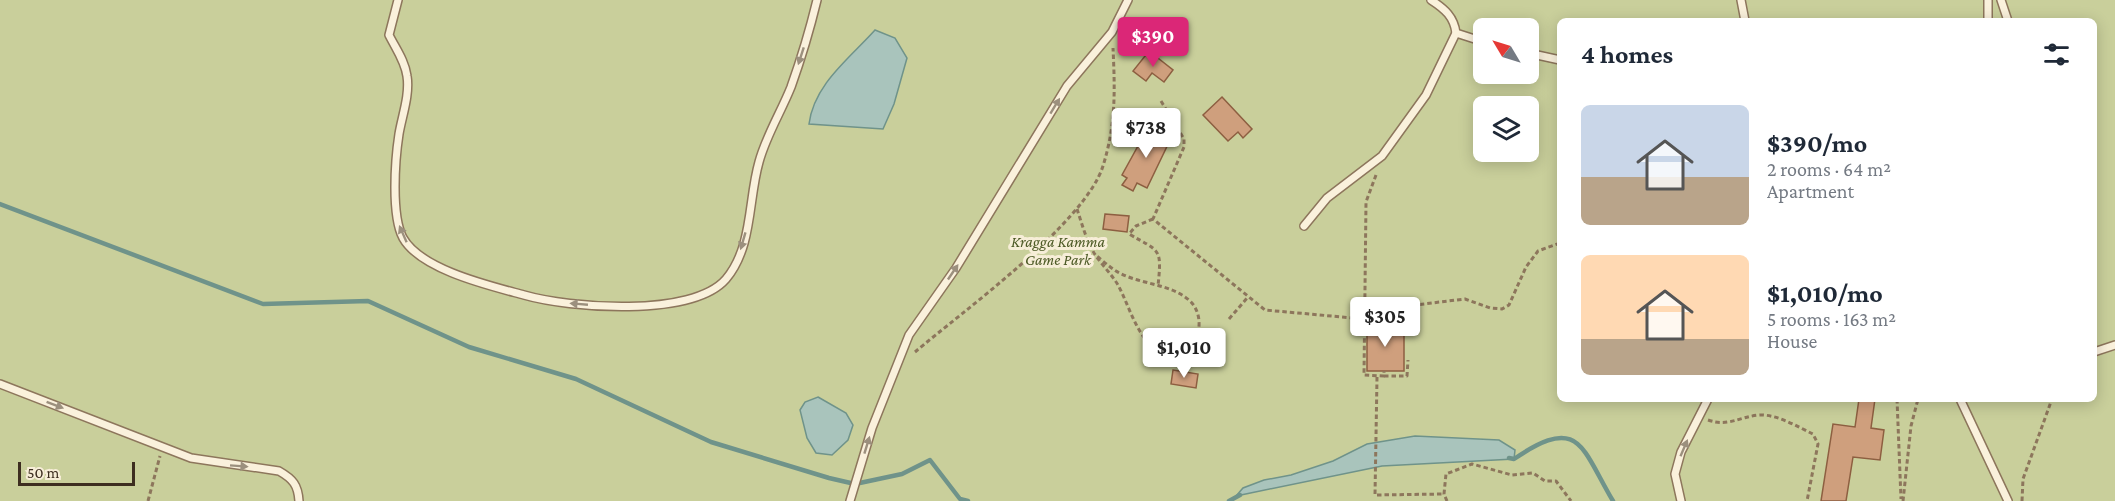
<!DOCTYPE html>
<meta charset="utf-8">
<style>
:root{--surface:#fff;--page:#f2f2f3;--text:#1f2937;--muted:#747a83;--accent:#db2777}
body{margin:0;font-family:"Crimson Pro",serif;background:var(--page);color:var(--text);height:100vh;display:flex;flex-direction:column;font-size:22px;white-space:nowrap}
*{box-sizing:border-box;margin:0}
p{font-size:20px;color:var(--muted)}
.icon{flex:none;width:33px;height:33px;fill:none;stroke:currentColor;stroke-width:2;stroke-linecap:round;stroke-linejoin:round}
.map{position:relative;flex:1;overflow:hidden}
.details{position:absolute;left:1557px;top:18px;width:540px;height:384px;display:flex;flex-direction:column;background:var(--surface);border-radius:9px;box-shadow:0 3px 15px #0003}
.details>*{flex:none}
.needle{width:39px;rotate:308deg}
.fabs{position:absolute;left:1473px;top:18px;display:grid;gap:12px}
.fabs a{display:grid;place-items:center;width:66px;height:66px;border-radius:9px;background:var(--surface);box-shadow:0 3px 15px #0003;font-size:30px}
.scale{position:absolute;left:18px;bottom:15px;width:117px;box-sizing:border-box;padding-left:6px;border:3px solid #3d2e20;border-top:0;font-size:16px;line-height:21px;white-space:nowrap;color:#3d2e20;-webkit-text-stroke:4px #f7eed8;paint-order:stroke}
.price{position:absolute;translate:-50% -51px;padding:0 14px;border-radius:6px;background:#fff;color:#222;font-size:20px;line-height:39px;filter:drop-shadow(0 2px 3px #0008)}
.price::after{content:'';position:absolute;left:50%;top:36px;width:18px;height:14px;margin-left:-9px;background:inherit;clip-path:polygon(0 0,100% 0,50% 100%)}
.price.current{background:var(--accent);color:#fff}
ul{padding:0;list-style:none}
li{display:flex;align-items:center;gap:18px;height:150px;padding:0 24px}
li span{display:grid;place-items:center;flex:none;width:168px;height:120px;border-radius:9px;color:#555}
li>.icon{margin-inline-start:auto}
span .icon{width:72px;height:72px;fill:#fffc;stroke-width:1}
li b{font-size:26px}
h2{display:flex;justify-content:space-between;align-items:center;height:72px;padding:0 24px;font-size:26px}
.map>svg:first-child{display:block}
.green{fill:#c9cf9b;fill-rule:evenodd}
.water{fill:#a9c4bc;stroke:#6f938a;stroke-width:1.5}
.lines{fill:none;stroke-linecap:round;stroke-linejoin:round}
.stream{stroke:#6f938a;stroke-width:4.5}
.building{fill:#cf9f7d;stroke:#8d5f41;stroke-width:1.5}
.service-casing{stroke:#8d765c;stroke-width:10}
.path{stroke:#8d765c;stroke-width:3;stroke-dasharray:4.5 3;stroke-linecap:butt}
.service{stroke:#faf1dc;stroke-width:7}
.oneway{fill:#9c907e}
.labels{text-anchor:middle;stroke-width:6;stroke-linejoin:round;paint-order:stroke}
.park-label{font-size:16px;font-style:italic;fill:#4d5a26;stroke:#f7eed8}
</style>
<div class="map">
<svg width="2115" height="501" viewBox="0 0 2115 501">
<rect width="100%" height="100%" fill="#f0e4c8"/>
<path class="green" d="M0 0H2115V501H0ZM1560 21H2094V399H1560ZM1484 28H1528V74H1484ZM1484 106H1528V152H1484Z"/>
<g class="water">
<path d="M875 30 895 38 907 58 894 104 883 129 809 124C814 84 850 58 875 30Z"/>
<polygon points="818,397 846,413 853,425 848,440 832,455 816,453 807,438 800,410 805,402"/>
<polygon points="1415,436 1499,440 1515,450 1514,459 1382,466 1236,496 1243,488 1264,480 1291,475 1333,461 1367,444"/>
</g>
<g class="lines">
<g class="stream">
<polyline points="0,204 263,304 368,301 469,347 576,379 711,442 829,478 855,484 902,474 930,460 960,499 968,501"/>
<path d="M1509 458 1514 459C1580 414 1581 447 1613 501"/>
<polyline points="1229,501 1240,495"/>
</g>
</g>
<g class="building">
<polygon points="1149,51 1173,70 1164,82 1152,73 1146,81 1133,71"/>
<polygon points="1222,97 1252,129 1243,138 1238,132 1228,141 1203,115"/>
<polygon points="1149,126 1171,138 1147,188 1137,183 1133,191 1122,185 1127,178 1122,175"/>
<polygon points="1105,214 1129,216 1127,232 1103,229"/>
<polygon points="1367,325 1396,325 1397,330 1404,330 1404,371 1367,371"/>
<polygon points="1173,370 1198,374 1196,388 1171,384"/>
<polygon points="1859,399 1875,399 1871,428 1884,430 1880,460 1853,457 1846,501 1821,501 1833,424 1855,427"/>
</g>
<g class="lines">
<g class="service-casing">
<g id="service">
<path d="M398 0 389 35C396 49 405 61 407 76 410 95 402 116 399 134 395 160 391 215 403 238 421 270 491 286 524 295 569 308 692 318 726 279 753 247 748 200 759 162 766 136 781 112 791 87 801 59 810 29 817 0"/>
<path d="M1431 0C1445 9 1454 17 1456 33L1484 42"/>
<polyline points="1741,0 1745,21"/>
<polyline points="2001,0 2008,21"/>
<polyline points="1988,21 1988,0"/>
<polyline points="1528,53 1560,60"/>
<polyline points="1304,226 1327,198 1382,156 1426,95 1456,33"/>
<polyline points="2094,352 2115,345"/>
<path d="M0 384 191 458 279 471C293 479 298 485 299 501"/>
<polyline points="1960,399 2008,501"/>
<polyline points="850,501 872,428 909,335 956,268 1067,86 1112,32 1128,0"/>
<polyline points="1681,501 1675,474 1681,452 1708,399"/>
</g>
</g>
<g class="path">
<polyline points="1161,101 1184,139 1184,147 1153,219 1265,310 1364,319"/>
<polyline points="1376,175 1366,202 1364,375 1384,376 1384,371"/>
<path d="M1077 209C1082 224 1087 243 1096 256 1103 266 1112 275 1118 285 1131 309 1138 344 1166 355 1193 365 1210 322 1191 302 1172 283 1139 285 1116 271 1108 266 1101 259 1094 254"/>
<path d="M1153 219 1136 226 1129 234C1160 252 1162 247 1158 286"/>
<polyline points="1390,308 1465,299 1490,308 1502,309 1509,305 1526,267 1538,251 1560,243"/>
<polyline points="1229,319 1248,297"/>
<path d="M915 352C962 312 1085 223 1103 166 1116 124 1115 91 1113 48"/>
<polyline points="1384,376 1407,376 1408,360"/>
<polyline points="1377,377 1375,495 1444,494"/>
<polyline points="1897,399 1901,499"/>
<path d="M1708 420C1728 427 1739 417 1759 415 1777 414 1798 427 1813 434L1818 444 1807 501"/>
<polyline points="148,501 160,456"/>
<polyline points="1447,501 1444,494 1446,474 1472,464 1512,475 1533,473 1545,481 1556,481 1571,501"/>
<polyline points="1903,501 1911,426 1918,399"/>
<polyline points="2022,501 2023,479 2052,399"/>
</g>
<use href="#service" class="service"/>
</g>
<defs><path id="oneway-solid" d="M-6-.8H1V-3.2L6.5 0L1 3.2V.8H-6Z" transform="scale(1.5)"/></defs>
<g class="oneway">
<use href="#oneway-solid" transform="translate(801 56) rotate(108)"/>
<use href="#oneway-solid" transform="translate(1055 106) rotate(-59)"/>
<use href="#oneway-solid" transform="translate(403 234) rotate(-114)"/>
<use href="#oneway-solid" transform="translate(743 241) rotate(106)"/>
<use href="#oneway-solid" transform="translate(953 272) rotate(-56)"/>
<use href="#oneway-solid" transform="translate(579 304) rotate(-175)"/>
<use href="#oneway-solid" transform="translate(55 405) rotate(21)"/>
<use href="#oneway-solid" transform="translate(867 445) rotate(-73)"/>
<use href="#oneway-solid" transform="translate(1684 448) rotate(-67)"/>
<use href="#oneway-solid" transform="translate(239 466) rotate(4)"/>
</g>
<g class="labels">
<g class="park-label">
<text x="1058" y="247">Kragga Kamma<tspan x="1058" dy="18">Game Park</tspan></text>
</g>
</g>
</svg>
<div class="fabs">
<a><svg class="needle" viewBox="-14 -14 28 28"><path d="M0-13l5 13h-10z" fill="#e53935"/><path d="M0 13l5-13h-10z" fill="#747a83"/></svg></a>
<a><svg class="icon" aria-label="layers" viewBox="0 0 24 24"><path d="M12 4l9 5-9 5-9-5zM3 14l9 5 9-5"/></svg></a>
</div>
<div class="scale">50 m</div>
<b class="price current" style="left:1153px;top:68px">$390</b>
<b class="price" style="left:1146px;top:159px">$738</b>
<b class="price" style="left:1385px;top:348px">$305</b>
<b class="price" style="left:1184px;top:379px">$1,010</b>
<section class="details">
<h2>4 homes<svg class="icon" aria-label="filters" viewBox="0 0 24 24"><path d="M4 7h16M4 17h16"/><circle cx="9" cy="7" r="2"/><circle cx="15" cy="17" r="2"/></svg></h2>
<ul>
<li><span style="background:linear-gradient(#c9d6e8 60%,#b9a48a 0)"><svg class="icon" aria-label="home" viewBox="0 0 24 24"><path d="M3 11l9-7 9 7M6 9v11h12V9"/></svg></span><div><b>$390/mo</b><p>2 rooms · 64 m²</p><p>Apartment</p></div></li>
<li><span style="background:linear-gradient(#ffd9b3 70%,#b9a48a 0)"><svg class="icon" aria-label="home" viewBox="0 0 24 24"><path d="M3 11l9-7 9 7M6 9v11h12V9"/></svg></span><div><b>$1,010/mo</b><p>5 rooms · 163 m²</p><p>House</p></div></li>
</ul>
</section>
</div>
